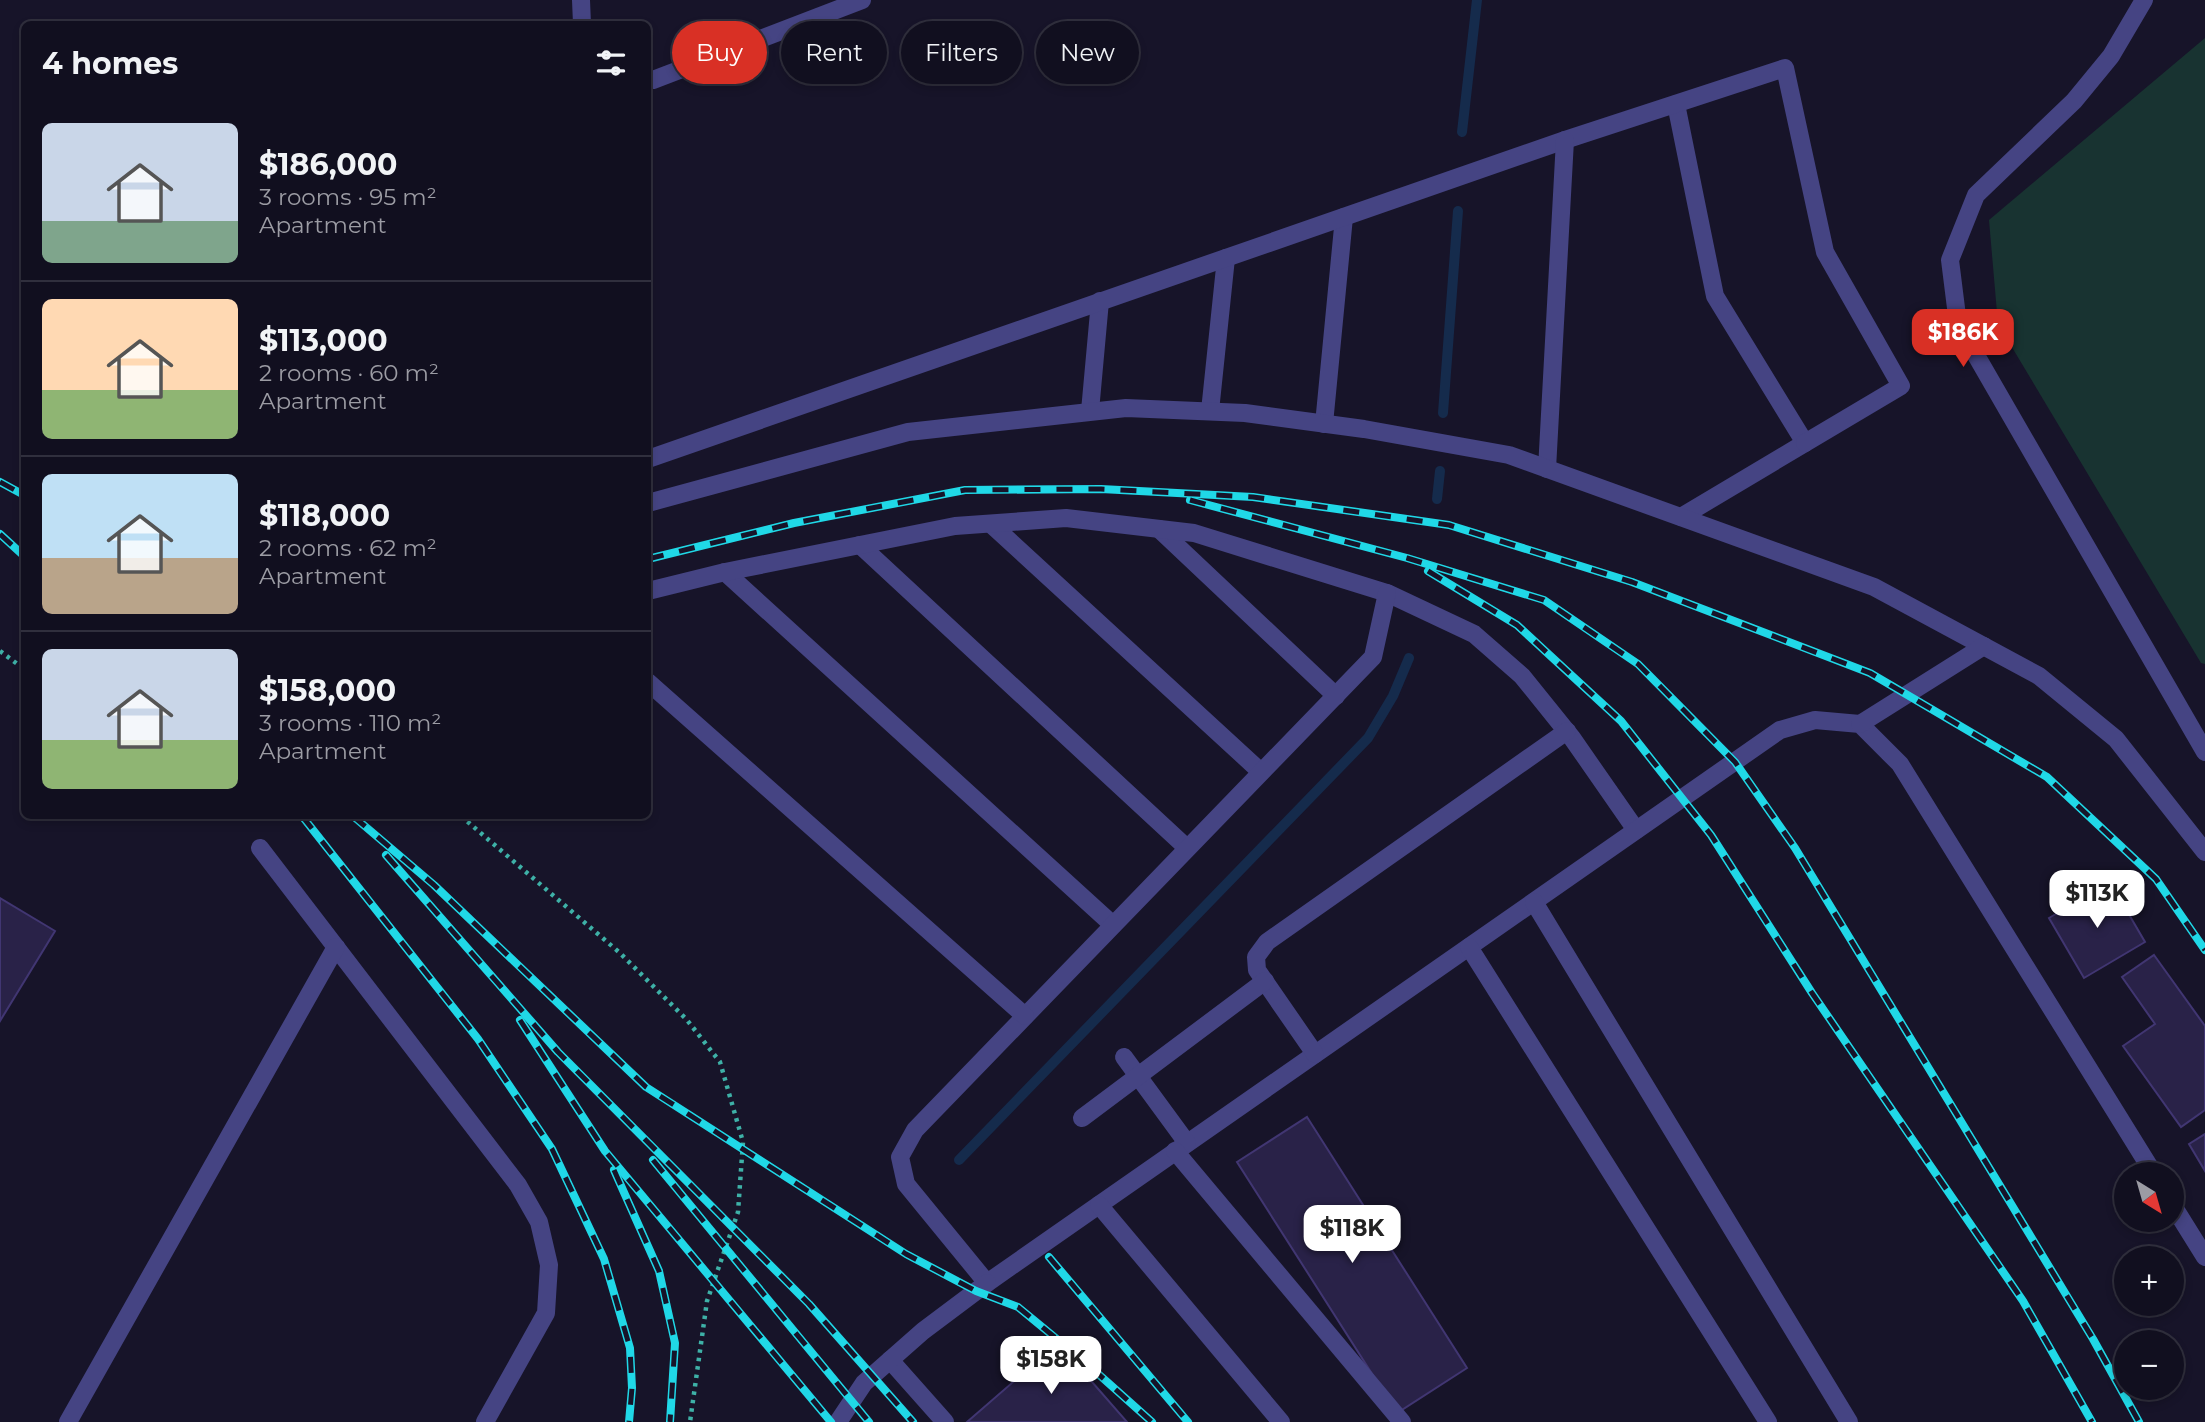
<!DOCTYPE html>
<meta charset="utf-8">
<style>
:root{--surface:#110f1f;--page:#1e1d2c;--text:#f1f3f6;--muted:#9c9ca4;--line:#302f3d;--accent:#d93025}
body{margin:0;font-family:Montserrat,sans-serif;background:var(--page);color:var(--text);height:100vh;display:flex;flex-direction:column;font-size:26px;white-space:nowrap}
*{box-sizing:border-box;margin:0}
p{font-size:23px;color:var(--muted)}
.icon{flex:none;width:38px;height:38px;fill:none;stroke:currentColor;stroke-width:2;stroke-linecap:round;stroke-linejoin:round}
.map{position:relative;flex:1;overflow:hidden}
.side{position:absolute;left:21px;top:21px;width:630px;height:798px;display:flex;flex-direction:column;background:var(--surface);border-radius:10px;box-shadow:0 4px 10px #0003,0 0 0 2px var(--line)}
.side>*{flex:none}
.hud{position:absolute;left:672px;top:21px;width:665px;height:63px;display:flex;gap:14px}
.needle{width:46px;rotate:143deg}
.fabs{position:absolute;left:2114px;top:1162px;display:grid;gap:14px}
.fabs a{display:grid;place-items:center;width:70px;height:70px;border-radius:50%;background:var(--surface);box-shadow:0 4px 10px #0003,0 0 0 2px var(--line);font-size:35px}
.price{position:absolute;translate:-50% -60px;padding:0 16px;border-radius:14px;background:#fff;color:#222;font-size:23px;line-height:46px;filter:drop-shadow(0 2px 4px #0008)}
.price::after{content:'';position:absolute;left:50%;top:42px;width:21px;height:16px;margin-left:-10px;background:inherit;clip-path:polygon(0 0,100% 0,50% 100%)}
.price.current{background:var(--accent);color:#fff}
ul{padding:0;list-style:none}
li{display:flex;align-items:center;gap:21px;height:175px;padding:0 21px}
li+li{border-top:2px solid var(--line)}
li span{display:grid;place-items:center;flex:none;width:196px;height:140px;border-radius:10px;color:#555}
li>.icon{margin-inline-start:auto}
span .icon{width:84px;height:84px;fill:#fffc;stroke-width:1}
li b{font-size:30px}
h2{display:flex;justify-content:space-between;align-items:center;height:84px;padding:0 21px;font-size:30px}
.chip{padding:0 24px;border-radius:32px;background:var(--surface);box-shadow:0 4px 10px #0003,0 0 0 2px var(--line);font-size:24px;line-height:63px}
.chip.current{background:var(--accent);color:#fff}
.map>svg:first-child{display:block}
.green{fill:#183331}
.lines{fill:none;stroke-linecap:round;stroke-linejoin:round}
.stream{stroke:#152b4c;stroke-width:10}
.building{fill:#292248;stroke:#413672;stroke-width:2}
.path{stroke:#3eb1a7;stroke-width:4.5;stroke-dasharray:3.5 5;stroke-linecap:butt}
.minor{stroke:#454483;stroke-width:18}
.rail-casing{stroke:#20d8e7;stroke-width:8}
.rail{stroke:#171429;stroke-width:5;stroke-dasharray:16;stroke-linecap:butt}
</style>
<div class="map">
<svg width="2205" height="1422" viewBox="0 0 2205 1422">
<rect width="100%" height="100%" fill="#171429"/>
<polygon class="green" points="2205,38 2205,664 2201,663 1998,324 1989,220"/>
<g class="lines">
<g class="stream">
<polyline points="1462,132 1477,0"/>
<polyline points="1443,413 1458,211"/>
<polyline points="1437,499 1440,471"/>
<polyline points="959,1160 1368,738 1393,696 1409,658"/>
</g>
</g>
<g class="building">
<polygon points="2110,882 2145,942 2084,978 2049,918"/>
<polygon points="0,898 55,931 0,1021"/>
<polygon points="2154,955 2205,1026 2205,1110 2181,1127 2123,1046 2155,1024 2122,977"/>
<polygon points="1307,1117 1467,1368 1397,1413 1237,1162"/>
<polygon points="2205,1134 2205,1171 2189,1144"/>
<polygon points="1058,1343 1127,1422 967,1422"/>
</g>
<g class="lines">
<g class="path">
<polyline points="0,651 24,669"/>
<polyline points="461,816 620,953 687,1020 720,1062 743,1142 738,1212 707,1301 690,1422"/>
</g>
<g class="minor">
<polyline points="581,0 582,24"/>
<polyline points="2144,0 2111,56 2074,101 1976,195 1950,260 1958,324 2205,752"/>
<polyline points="648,80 653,80 862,0"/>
<polyline points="1676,104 1715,296 1805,443 1681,517"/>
<polyline points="1090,411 1100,301"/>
<polyline points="1210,411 1226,258"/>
<polyline points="1324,424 1344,217"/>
<polyline points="648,459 1565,140 1785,68 1825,252 1901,386 1805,443"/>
<polyline points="1547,469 1565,140"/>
<polyline points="648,503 908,432 1126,408 1245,413 1364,429 1509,455 1874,587 2039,676 2116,739 2205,852"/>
<polyline points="991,524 1261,772"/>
<polyline points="1159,529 1336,696"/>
<polyline points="860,545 1187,848"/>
<polyline points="725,572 1113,925"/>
<polyline points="648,591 725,572 955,526 1066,518 1194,533 1387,593 1474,634 1522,676 1572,738 1636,830"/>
<polyline points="1387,593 1373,657 915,1130 900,1157 906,1184 987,1283 1780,730 1815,720 1860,724 1900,764 2154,1174"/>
<polyline points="648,682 1025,1016"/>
<polyline points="1860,724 1984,646"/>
<polyline points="260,848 518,1185 539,1222 549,1265 546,1313 485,1422"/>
<polyline points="1534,902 1849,1422"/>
<polyline points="1469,947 1768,1422"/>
<polyline points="1315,1054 1257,970 1256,957 1267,942 1567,731"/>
<polyline points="1124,1057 1187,1143"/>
<polyline points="1082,1118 1265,981"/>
<polyline points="1175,1151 1402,1422"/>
<polyline points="2172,1204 2205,1257"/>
<polyline points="1099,1205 1281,1422"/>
<polyline points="890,1360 945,1422"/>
<polyline points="68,1422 336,947"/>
<polyline points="838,1422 864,1383 923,1331 987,1283"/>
</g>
<g class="rail-casing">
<g id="rail">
<polyline points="0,482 24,495"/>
<polyline points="1190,500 1407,558 1544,600 1638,664 1735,762 1795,848 2093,1339 2139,1422"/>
<polyline points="0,534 24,556"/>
<polyline points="648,559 794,523 965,490 1101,489 1253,497 1449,525 1632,582 1870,673 2047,777 2156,879 2205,950"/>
<polyline points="1428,571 1517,625 1621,721 1711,835 1812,993 2023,1301 2092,1422"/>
<polyline points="302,816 478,1039 552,1149 604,1259 630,1348 632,1388 629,1422"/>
<polyline points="353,816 434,885 646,1087 906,1254 976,1291 1018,1307 1086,1363 1152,1422"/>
<polyline points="386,855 558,1052 809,1304 913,1422"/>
<polyline points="520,1020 605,1151 831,1422"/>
<polyline points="653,1160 869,1422"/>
<polyline points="614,1170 659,1271 675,1343 670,1422"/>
<polyline points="1049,1257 1188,1422"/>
</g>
</g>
<use href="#rail" class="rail"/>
</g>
</svg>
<div class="fabs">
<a><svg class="needle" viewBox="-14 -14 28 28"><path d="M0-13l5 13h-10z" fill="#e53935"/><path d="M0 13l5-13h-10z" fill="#9c9ca4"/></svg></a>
<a>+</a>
<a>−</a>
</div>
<b class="price current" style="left:1963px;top:369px">$186K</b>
<b class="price" style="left:2097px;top:930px">$113K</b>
<b class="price" style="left:1352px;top:1265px">$118K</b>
<b class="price" style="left:1051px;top:1396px">$158K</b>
<div class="hud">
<a class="chip current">Buy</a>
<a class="chip">Rent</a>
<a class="chip">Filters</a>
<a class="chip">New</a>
</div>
<section class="side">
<h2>4 homes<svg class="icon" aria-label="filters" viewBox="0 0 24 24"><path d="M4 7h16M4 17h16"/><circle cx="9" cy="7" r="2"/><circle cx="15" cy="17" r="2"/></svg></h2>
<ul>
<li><span style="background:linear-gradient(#c9d6e8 70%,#7fa58c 0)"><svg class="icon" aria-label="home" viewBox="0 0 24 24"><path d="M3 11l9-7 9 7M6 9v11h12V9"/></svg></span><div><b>$186,000</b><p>3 rooms · 95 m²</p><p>Apartment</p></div></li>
<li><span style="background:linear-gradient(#ffd9b3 65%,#8fb573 0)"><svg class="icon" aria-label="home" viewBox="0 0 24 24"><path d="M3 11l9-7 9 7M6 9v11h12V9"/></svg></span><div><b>$113,000</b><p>2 rooms · 60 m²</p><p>Apartment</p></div></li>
<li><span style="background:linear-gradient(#bfe0f5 60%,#b9a48a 0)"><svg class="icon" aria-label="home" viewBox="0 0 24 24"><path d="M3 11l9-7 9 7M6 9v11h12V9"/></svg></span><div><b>$118,000</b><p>2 rooms · 62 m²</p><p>Apartment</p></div></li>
<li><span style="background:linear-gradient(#c9d6e8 65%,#8fb573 0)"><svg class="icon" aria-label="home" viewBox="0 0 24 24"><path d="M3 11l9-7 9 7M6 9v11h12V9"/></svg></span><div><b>$158,000</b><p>3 rooms · 110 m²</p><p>Apartment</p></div></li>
</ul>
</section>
</div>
